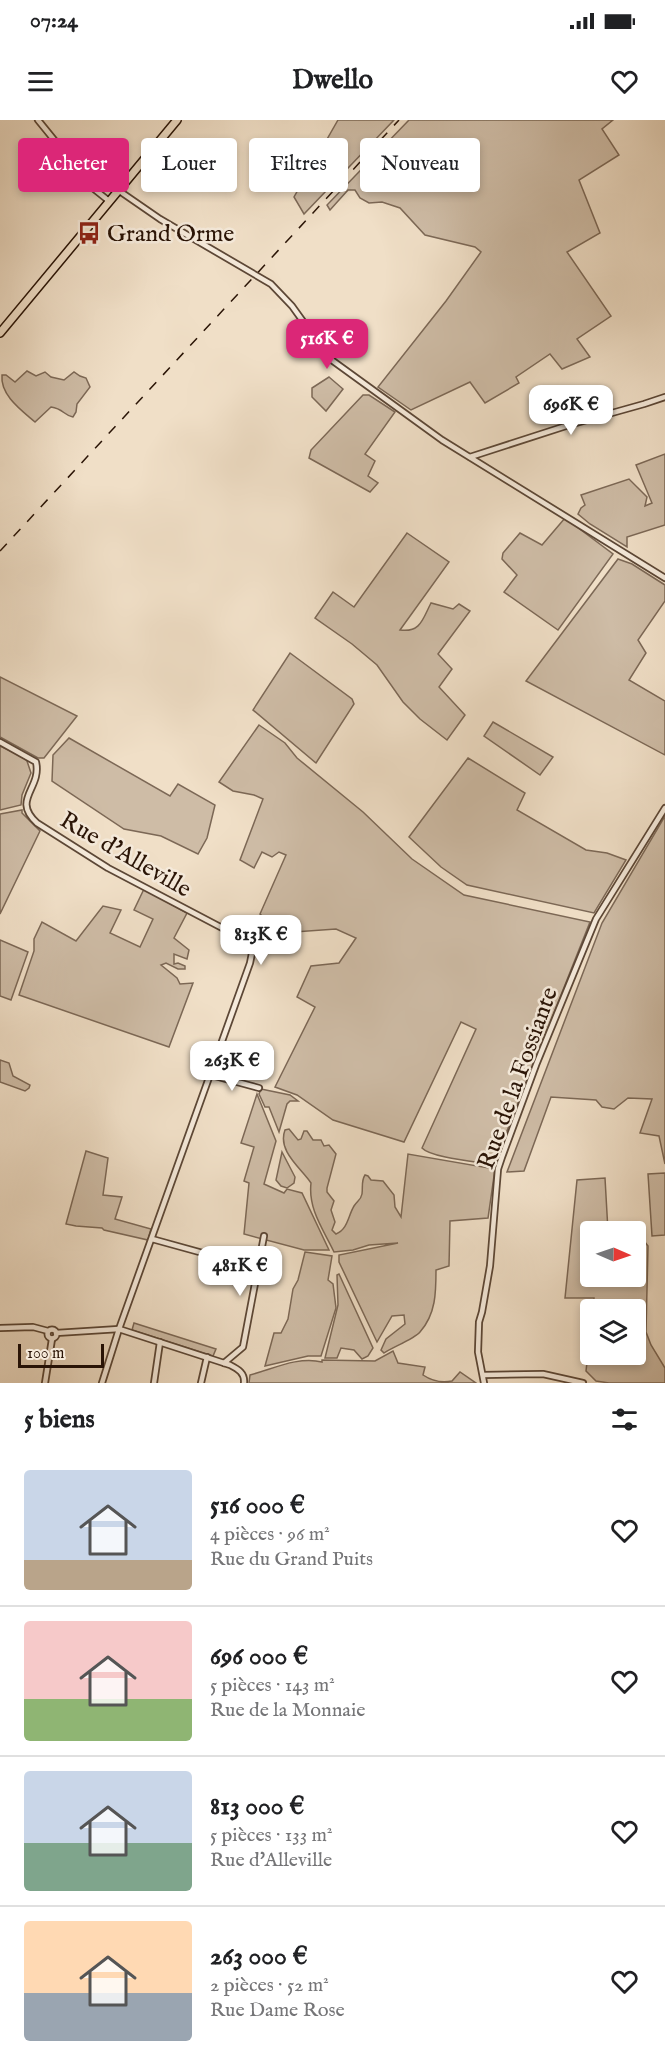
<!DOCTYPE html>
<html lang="fr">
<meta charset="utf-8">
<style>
:root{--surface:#fff;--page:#f6f6f6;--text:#202124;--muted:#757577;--line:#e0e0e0;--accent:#db2777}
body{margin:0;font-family:"IM FELL English",serif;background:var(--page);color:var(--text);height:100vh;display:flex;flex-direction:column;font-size:22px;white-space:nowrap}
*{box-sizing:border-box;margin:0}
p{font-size:20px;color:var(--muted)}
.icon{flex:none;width:33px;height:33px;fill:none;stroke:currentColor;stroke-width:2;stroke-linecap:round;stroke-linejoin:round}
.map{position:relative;height:1263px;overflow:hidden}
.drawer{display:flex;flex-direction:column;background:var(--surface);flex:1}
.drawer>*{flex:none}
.top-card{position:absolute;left:18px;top:18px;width:630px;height:54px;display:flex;gap:12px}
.needle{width:39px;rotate:92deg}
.fabs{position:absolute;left:580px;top:1101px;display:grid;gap:12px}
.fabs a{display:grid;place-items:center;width:66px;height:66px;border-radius:6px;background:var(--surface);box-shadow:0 3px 9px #0003;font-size:30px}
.scale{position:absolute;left:18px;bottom:15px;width:86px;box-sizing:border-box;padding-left:6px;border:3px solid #2a1406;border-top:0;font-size:16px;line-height:21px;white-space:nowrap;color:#2a1406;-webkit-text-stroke:4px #f5eadb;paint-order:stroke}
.price{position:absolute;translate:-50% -51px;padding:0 14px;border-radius:12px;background:#fff;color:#222;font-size:20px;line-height:39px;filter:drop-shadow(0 2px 3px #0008)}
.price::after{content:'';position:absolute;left:50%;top:36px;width:18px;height:14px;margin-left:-9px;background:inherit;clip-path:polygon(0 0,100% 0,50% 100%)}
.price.on{background:var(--accent);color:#fff}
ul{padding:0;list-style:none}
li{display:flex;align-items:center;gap:18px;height:150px;padding:0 24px}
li+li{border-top:2px solid var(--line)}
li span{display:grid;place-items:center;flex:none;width:168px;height:120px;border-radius:6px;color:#555}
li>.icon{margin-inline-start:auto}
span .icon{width:72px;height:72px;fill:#fffc;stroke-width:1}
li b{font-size:26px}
h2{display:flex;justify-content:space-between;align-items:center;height:72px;padding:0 24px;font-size:26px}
.tag{padding:0 21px;border-radius:6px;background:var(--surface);box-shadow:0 3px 9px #0003;font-size:21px;line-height:54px}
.tag.on{background:var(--accent);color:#fff}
.status{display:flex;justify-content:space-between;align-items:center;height:42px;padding:0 30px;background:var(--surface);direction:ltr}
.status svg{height:16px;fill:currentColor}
header{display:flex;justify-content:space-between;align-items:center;height:78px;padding:0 24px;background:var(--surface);font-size:27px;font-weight:700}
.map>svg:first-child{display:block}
.green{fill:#cebca6;stroke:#7c6856;stroke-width:1.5}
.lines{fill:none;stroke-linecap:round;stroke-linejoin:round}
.minor-casing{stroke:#5c4736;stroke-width:8}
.primary-casing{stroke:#2a1406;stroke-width:10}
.minor{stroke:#f5eadb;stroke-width:4.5}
.primary{stroke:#f0dfc7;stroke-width:7}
.rail{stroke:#2a1406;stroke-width:1.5;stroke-dasharray:10 10;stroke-linecap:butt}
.labels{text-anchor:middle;stroke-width:5;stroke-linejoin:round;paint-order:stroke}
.poi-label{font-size:24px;fill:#2a1406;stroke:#f5eadb;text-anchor:start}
.street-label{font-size:24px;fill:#2a1406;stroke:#f5eadb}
</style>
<div class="status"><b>07:24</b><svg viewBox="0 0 49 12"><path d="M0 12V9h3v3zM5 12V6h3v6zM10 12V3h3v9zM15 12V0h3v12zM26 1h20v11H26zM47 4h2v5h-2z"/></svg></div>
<header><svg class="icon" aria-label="menu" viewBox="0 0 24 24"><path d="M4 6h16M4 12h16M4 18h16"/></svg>Dwello<svg class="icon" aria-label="heart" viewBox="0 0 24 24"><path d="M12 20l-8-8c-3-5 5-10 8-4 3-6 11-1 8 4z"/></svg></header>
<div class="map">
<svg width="665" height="1263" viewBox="0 0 665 1263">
<rect width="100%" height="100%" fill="#f0dfc7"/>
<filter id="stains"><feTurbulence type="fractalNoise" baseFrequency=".00333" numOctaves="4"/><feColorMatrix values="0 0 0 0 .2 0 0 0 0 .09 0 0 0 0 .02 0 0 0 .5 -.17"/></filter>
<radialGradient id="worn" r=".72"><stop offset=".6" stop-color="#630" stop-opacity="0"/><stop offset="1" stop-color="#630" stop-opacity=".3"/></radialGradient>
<g class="green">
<polygon points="338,0 394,0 304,94 294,77"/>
<polygon points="409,0 613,0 602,9 619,35 579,60 600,113 567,132 611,196 577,219 590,237 562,249 550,234 516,257 519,263 485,283 470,262 411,290 378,267 446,181 481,132 475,127 425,115 400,88 382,82 369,83 360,78 355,70 348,70 330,90 327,85"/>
<path d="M27 251 36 256 45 252 51 257 64 260 74 252 80 256 86 258 90 267 77 284 76 292 73 297C63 295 64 289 51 287L35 302C21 290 0 275 2 255H6L15 262Z"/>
<polygon points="329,257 343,269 326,291 312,277 312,268"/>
<polygon points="363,275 369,275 395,292 365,334 375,341 368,356 378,363 370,372 309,338 311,330"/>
<polygon points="665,334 665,405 627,417 627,427 590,404 578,394 581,388 585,385 581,375 629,359 647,377 645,386 652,383 636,345"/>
<polygon points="565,398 613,434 558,510 504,472 517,455 502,439 503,433 520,413 542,425"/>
<path d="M407 413 449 442 400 510C421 513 423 498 431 483L453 489 459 484 470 491 438 534 452 549 439 567 465 595 447 620 420 599 403 582 377 545 352 524 315 498 333 472 354 487Z"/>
<polygon points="618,439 632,444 665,465 665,481 638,520 646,533 629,560 665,581 665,635 526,561"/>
<polygon points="290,533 352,579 354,584 316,643 253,590"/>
<polygon points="0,557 77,596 44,638 38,638 0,617"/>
<polygon points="493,602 553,637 540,655 484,616"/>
<path d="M259 605 285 623 297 638 363 692 412 739 464 775 590 802 497 1036 495 1045C480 1042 431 1038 422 1028L476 909 461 902 404 1022 333 1000 297 975 275 967 315 887 297 877 311 846 339 843 356 818 336 809 280 813 260 794 286 735 279 732 272 737 262 732 254 748 240 740 263 679 254 675 233 671 219 662Z"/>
<polygon points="69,618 170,676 178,664 215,685 207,718 198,734 161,716 124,709 52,661 53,635"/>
<polygon points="0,626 26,638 31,653 22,675 21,685 0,690"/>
<polygon points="468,638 525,673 517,690 586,730 607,733 626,740 594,793 467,765 441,747 409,717"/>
<polygon points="22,690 22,693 40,711 0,794 0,694"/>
<polygon points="665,696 665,1044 659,1016 640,1013 652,979 628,978 614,989 602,987 596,980 551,977 524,1051 507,1052 602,803"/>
<polygon points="144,769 187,793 174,818 189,830 187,839 174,834 174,844 178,843 185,846 185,849 178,849 166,843 161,845 177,858 180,864 193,863 169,927 19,875 34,831 34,819 42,802 76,821 103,786 121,790 110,813 140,827 153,799 134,790"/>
<polygon points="0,820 28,832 11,880 0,876"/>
<polygon points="0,940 9,943 13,956 30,965 29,968 25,971 0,962"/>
<polygon points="261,969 290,975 298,981 290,981 287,984 279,1012 269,987 265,987 259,974"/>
<polygon points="257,974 276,1021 264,1064 284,1073 287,1069 302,1073 329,1130 304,1130 244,1114 249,1063 244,1061 254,1027 241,1023"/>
<path d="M289 1009 298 1020 301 1019 304 1011H307L313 1020H321L324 1026 329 1025 336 1034 327 1068V1072L334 1081 331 1090 335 1102 332 1110 336 1114C348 1109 348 1096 354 1086 357 1081 361 1080 362 1074 363 1067 361 1061 365 1055L368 1056 371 1060 383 1061 394 1075 395 1087 401 1097 408 1034 495 1049 488 1098 450 1101 449 1146 436 1150C436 1172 436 1194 420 1212 414 1219 393 1227 384 1233L381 1230 386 1219 405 1204 404 1195 392 1196 377 1222 339 1142V1135L398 1123 369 1125 353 1130 334 1132C323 1109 308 1089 311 1063 301 1048 277 1031 285 1010Z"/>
<polygon points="86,1031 108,1038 103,1075 122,1077 115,1099 151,1109 148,1120 104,1110 102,1108 76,1106 66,1104"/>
<polygon points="282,1032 295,1057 294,1063 287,1068 281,1066 276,1060"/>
<polygon points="665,1053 665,1115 652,1116 648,1054"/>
<polygon points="605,1058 608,1111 591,1112 591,1156 636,1156 636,1113 638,1113 648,1126 646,1212 651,1225 665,1248 665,1263 609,1263 596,1261 586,1251 591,1208 591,1234 636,1234 636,1190 593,1189 594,1178 565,1178 577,1060"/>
<polygon points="305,1132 332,1136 328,1160 333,1164 336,1188 321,1236 308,1236 265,1246 274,1213 281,1213 288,1199 293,1169 298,1160"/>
<polygon points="339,1154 373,1228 368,1236 362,1239 354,1230 341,1228 337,1238 325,1238 338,1185 337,1155"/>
<polygon points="134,1203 216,1229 213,1236 132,1210"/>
<path d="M393 1231 398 1243 425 1247 423 1255C432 1261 442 1263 452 1261L460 1252 476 1263H249L250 1255C273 1249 298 1236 322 1242V1240L375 1241Z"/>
</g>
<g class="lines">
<g class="minor-casing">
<g id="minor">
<polyline points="38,0 94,69 109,81"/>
<polyline points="118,70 160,99 271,164 292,186 325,232 333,241 442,320 665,458"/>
<polyline points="470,337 569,305 644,284 665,277"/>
<path d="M0 622 36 642C42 669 11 679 37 703L108 748 247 821 253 828 250 843 119 1209 102 1263"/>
<polyline points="211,955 259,968"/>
<polyline points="152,1119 257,1148"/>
<polyline points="0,1208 33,1207 48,1211"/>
<circle cx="52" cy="1214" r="4.5"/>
<path d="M56 1213 119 1209 230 1245C238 1249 245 1253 244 1263"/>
<polyline points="224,1243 243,1227 264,1116"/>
<polyline points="483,1255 543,1254 583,1263"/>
<polyline points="45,1263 52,1219"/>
<polyline points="154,1263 160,1222"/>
<polyline points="201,1263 207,1237"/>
<polyline points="484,1263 478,1232 479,1202 482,1192 490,1146 498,1049 502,1037 536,945 596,799 665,688"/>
</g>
</g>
<g class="primary-casing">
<polyline id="primary" points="0,213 177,0"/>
</g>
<use href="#minor" class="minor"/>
<use href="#primary" class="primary"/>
<polyline class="rail" points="0,431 399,0"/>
</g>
<defs>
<g id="bus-bare" transform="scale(1.8)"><path d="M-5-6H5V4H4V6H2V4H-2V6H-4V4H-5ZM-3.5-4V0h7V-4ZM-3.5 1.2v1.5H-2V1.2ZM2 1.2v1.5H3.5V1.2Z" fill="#8f2418" stroke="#f5eadb" stroke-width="2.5" paint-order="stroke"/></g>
</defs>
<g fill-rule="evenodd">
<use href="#bus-bare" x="89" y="113"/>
</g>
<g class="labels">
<g class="poi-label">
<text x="107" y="121">Grand Orme</text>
</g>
<g class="street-label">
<text transform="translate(126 734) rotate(30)" y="8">Rue d'Alleville</text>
<text transform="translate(517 958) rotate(-70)" y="8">Rue de la Fossiante</text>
</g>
</g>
<rect width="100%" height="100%" filter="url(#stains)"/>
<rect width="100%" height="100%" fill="url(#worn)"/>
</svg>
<div class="fabs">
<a><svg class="needle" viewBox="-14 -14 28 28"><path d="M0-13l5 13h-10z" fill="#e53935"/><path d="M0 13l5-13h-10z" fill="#757577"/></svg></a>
<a><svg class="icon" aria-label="layers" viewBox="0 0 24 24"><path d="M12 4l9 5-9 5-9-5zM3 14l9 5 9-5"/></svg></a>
</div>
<div class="scale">100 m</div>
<b class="price on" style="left:327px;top:250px">516K €</b>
<b class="price" style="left:571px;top:316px">696K €</b>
<b class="price" style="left:261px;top:846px">813K €</b>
<b class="price" style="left:232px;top:972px">263K €</b>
<b class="price" style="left:240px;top:1177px">481K €</b>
<div class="top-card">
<a class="tag on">Acheter</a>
<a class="tag">Louer</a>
<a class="tag">Filtres</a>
<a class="tag">Nouveau</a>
</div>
</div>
<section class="drawer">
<h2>5 biens<svg class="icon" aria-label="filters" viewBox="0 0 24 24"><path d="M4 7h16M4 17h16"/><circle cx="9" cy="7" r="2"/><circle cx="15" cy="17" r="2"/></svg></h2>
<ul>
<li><span style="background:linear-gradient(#c9d6e8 75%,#b9a48a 0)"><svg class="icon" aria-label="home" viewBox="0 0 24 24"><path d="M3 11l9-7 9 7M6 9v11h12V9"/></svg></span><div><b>516 000 €</b><p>4 pièces · 96 m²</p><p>Rue du Grand Puits</p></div><svg class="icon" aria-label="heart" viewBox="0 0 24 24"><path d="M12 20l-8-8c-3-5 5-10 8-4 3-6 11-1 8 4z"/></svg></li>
<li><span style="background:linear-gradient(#f6c9c9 65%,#8fb573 0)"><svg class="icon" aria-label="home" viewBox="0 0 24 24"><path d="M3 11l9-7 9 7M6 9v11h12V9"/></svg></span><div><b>696 000 €</b><p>5 pièces · 143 m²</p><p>Rue de la Monnaie</p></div><svg class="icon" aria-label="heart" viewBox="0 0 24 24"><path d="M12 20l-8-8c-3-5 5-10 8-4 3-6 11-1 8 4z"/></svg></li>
<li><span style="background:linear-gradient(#c9d6e8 60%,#7fa58c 0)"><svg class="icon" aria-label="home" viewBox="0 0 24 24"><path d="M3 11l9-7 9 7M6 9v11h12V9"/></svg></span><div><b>813 000 €</b><p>5 pièces · 133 m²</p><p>Rue d'Alleville</p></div><svg class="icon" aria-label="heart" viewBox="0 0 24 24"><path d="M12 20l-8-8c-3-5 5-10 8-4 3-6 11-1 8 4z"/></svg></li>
<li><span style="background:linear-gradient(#ffd9b3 60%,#9aa5b1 0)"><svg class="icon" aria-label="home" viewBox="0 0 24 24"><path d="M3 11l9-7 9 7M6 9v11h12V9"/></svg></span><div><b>263 000 €</b><p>2 pièces · 52 m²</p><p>Rue Dame Rose</p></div><svg class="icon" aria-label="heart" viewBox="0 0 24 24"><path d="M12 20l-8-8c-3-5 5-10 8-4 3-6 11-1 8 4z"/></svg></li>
</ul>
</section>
